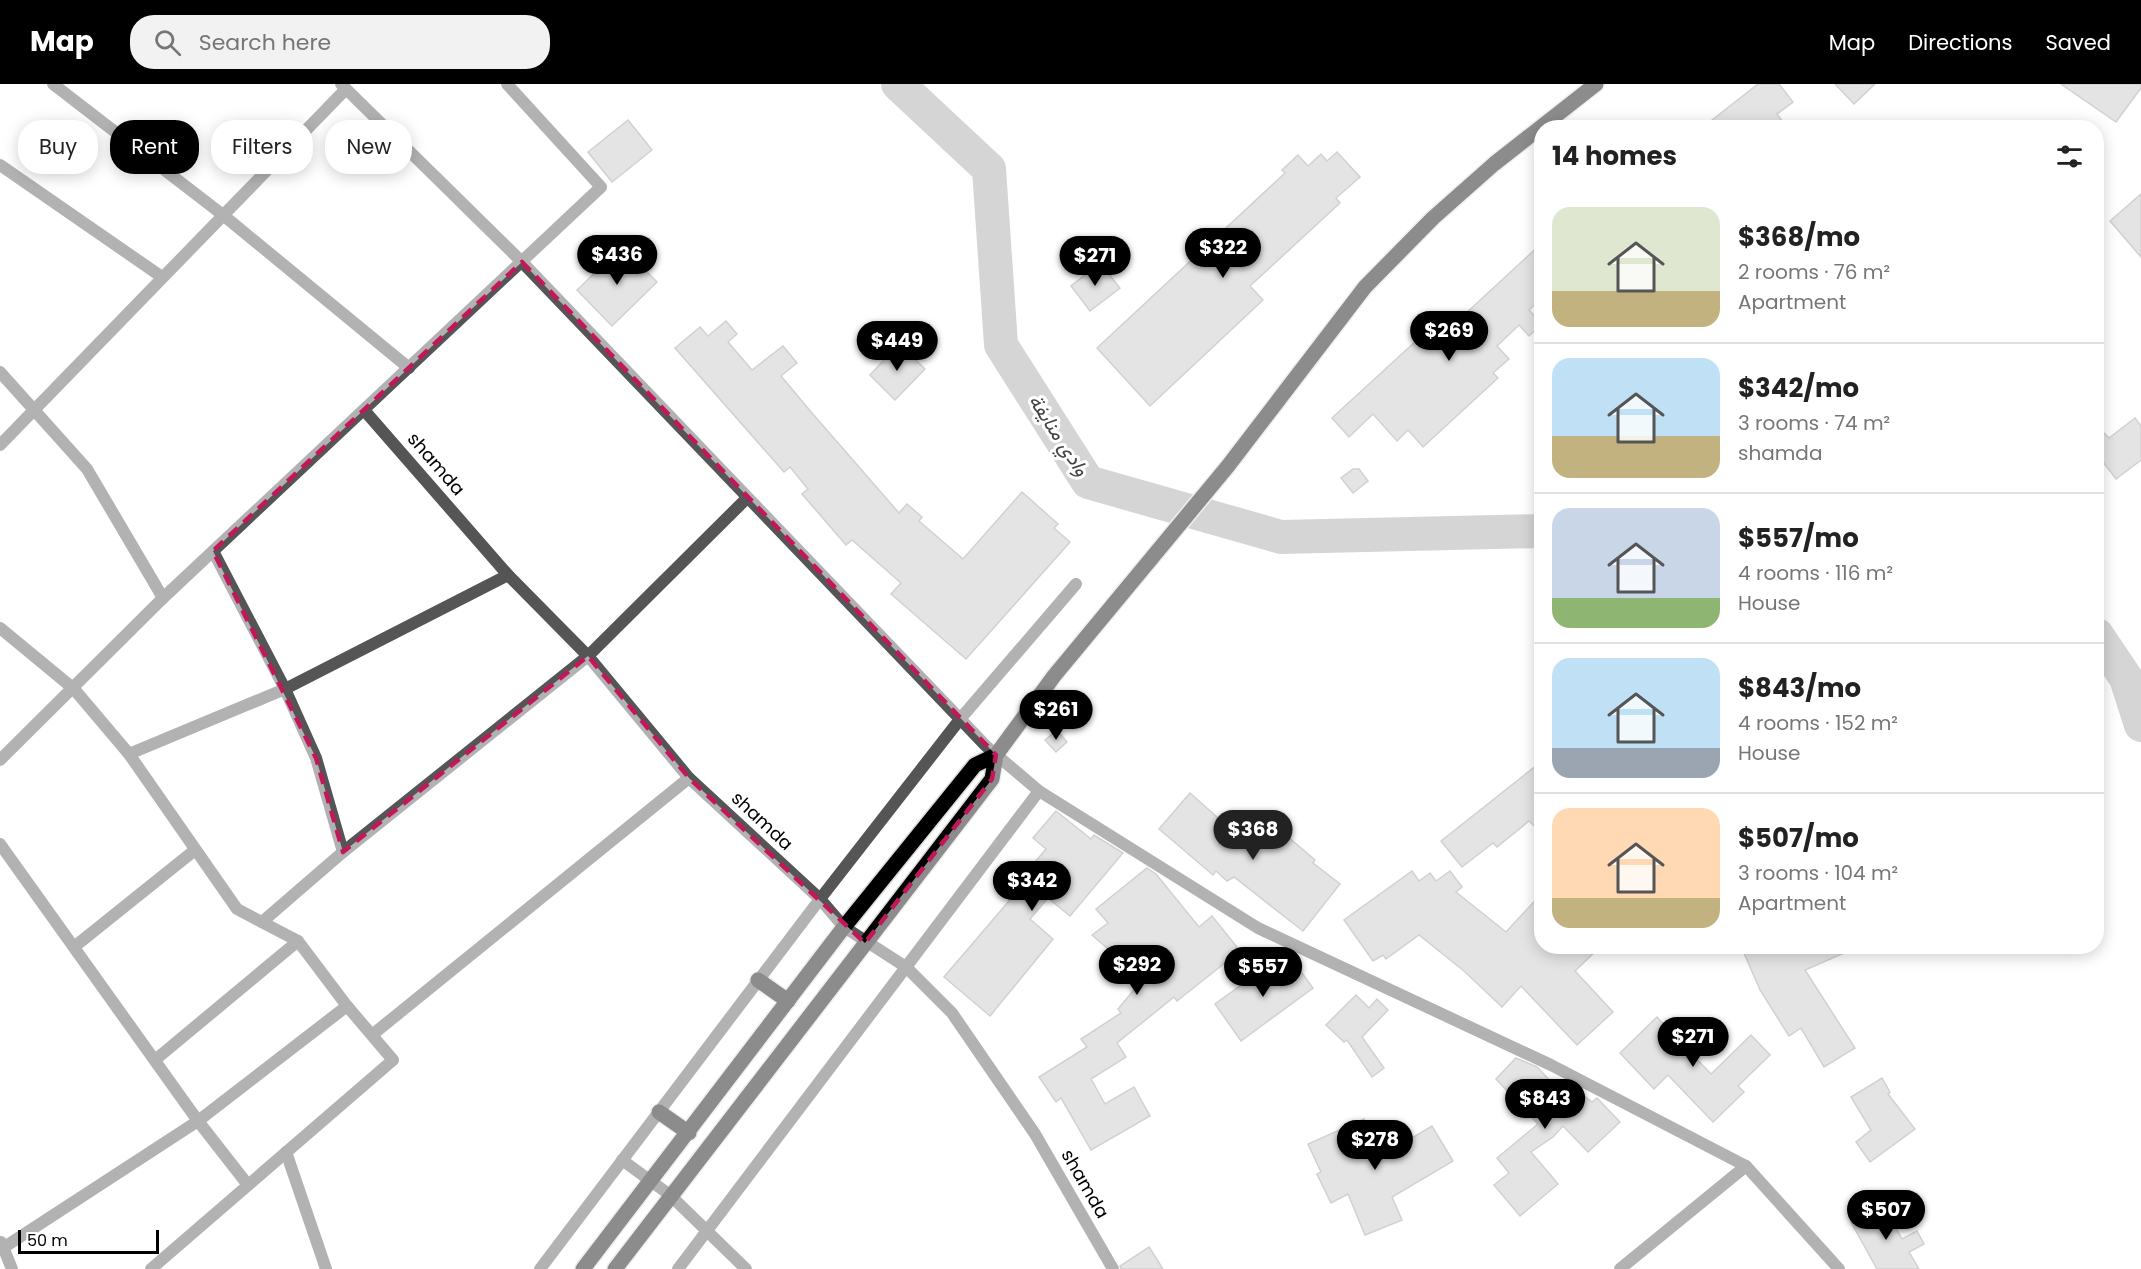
<!DOCTYPE html>
<meta charset="utf-8">
<style>
:root{--surface:#fff;--page:#f2f2f2;--text:#222;--muted:#767676;--line:#e0e0e0;--accent:#000}
body{margin:0;font-family:Poppins,Vazirmatn,sans-serif;background:var(--page);color:var(--text);height:100vh;display:flex;flex-direction:column;font-size:22px;white-space:nowrap}
*{box-sizing:border-box;margin:0}
p{font-size:20px;color:var(--muted)}
.icon{flex:none;width:33px;height:33px;fill:none;stroke:currentColor;stroke-width:2;stroke-linecap:round;stroke-linejoin:round}
.map{position:relative;flex:1;overflow:hidden}
.drawer{position:absolute;left:1534px;top:36px;width:570px;height:834px;display:flex;flex-direction:column;background:var(--surface);border-radius:24px;box-shadow:0 3px 15px #0003}
.drawer>*{flex:none}
.guide{position:absolute;left:18px;top:36px;width:570px;height:54px;display:flex;gap:12px}
.scale{position:absolute;left:18px;bottom:15px;width:141px;box-sizing:border-box;padding-left:6px;border:3px solid #000;border-top:0;font-size:16px;line-height:21px;white-space:nowrap;color:#000;-webkit-text-stroke:4px #fff;paint-order:stroke}
.price{position:absolute;translate:-50% -51px;padding:0 14px;border-radius:21px;background:var(--accent);color:#fff;font-size:20px;line-height:39px;filter:drop-shadow(0 2px 3px #0008)}
.price::after{content:'';position:absolute;left:50%;top:36px;width:18px;height:14px;margin-left:-9px;background:inherit;clip-path:polygon(0 0,100% 0,50% 100%)}
.price.active{background:#222;color:#fff}
ul{padding:0;list-style:none}
li{display:flex;align-items:center;gap:18px;height:150px;padding:0 18px}
li+li{border-top:2px solid var(--line)}
li span{display:grid;place-items:center;flex:none;width:168px;height:120px;border-radius:18px;color:#555}
li>.icon{margin-inline-start:auto}
span .icon{width:72px;height:72px;fill:#fffc;stroke-width:1}
li b{font-size:26px}
h2{display:flex;justify-content:space-between;align-items:center;height:72px;padding:0 18px;font-size:26px}
.tag{padding:0 21px;border-radius:24px;background:var(--surface);box-shadow:0 3px 15px #0003;font-size:21px;line-height:54px}
.tag.active{background:var(--accent);color:#fff}
header{display:flex;align-items:center;gap:36px;box-sizing:border-box;height:84px;padding:0 30px;background:var(--accent);color:#fff}
header strong{font-size:28px}
nav{display:flex;gap:33px;margin-inline-start:auto;font-size:21px}
.search{width:420px;height:54px;background:var(--page);display:flex;align-items:center;gap:15px;box-sizing:border-box;padding:0 21px;border-radius:24px;color:var(--muted);font-size:22px}
.map>svg:first-child{display:block}
.lines{fill:none;stroke-linecap:round;stroke-linejoin:round}
.river{stroke:#a3a3a3;stroke-width:34}
.building{fill:#c4c4c4;stroke:#999;stroke-width:1.5}
.primary-casing{stroke:#dbdbdb;stroke-width:18}
.minor{stroke:#555;stroke-width:12}
.primary{stroke:#000;stroke-width:15}
.marked{fill:none;stroke:#c2185b;stroke-width:4.5;stroke-dasharray:12 8;stroke-linejoin:round}
.labels{text-anchor:middle;stroke-width:6;stroke-linejoin:round;paint-order:stroke}
.street-label{font-size:18px;fill:#000;stroke:#fff}
.water-label{font-size:20px;font-style:italic;fill:#444;stroke:#fff}
</style>
<header>
<strong>Map</strong>
<div class="search"><svg class="icon" aria-label="search" viewBox="0 0 24 24"><circle cx="10" cy="10" r="6"/><path d="M15 15l6 6"/></svg>Search here</div>
<nav><a>Map</a><a>Directions</a><a>Saved</a></nav>
</header>
<div class="map">
<svg width="2141" height="1185" viewBox="0 0 2141 1185">
<rect width="100%" height="100%" fill="#fff"/>
<g class="lines">
<g class="river">
<polyline points="898,0 989,85 1001,261 1088,398 1281,453 1542,447"/>
<polyline points="2097,551 2126,594 2141,641"/>
</g>
</g>
<g class="building">
<polygon points="1758,0 1779,0 1793,18 1777,30 1783,38 1775,44 1702,44"/>
<polygon points="1835,0 1875,0 1854,20"/>
<polygon points="2061,0 2141,0 2141,4 2116,38"/>
<polygon points="628,36 652,66 612,98 588,68"/>
<polygon points="1337,68 1360,93 1336,114 1340,119 1250,202 1263,216 1150,322 1097,264 1285,89 1282,86 1298,71 1308,82 1321,70 1327,77"/>
<polygon points="2141,110 2141,173 2110,137"/>
<polygon points="1542,159 1542,214 1529,226 1542,240 1529,252 1519,241 1497,262 1509,275 1493,289 1498,294 1423,363 1408,346 1397,357 1373,330 1349,353 1332,334 1442,233 1451,243"/>
<polygon points="622,163 657,198 612,242 577,206"/>
<polygon points="1100,179 1120,204 1090,227 1071,202"/>
<polygon points="726,237 737,250 728,258 752,286 783,262 797,279 781,292 812,329 899,429 907,420 922,433 919,437 963,475 1022,408 1058,440 1054,444 1070,458 966,575 891,510 901,499 852,456 846,461 802,410 808,405 790,383 784,388 675,264 700,243 708,252"/>
<polygon points="899,260 925,285 895,316 870,291"/>
<polygon points="2135,334 2141,342 2141,376 2116,395 2097,370 2097,342 2109,354"/>
<polygon points="1353,385 1359,385 1368,397 1353,409 1341,394"/>
<polygon points="1057,646 1067,658 1056,668 1045,656"/>
<polygon points="1542,677 1542,749 1529,737 1497,763 1493,759 1462,783 1441,757"/>
<polygon points="1190,709 1235,749 1248,734 1279,761 1287,752 1315,776 1313,779 1340,800 1303,847 1234,793 1227,797 1216,787 1213,791 1159,745"/>
<polygon points="1056,727 1091,755 1094,751 1123,769 1070,832 1048,814 1030,835 1053,855 990,932 944,893 1027,796 1023,792 1046,765 1033,754"/>
<polygon points="1147,784 1156,790 1199,843 1212,832 1240,867 1177,917 1174,913 1117,959 1126,973 1091,995 1105,1020 1134,1003 1150,1032 1091,1066 1061,1014 1056,1018 1039,993 1087,963 1081,955 1121,929 1118,925 1143,895 1092,851 1108,839 1096,825"/>
<polygon points="1412,787 1419,797 1430,789 1436,797 1450,787 1462,803 1456,808 1506,848 1542,809 1542,862 1601,862 1575,887 1613,928 1577,961 1521,902 1502,923 1464,887 1419,851 1386,875 1383,871 1373,877 1344,836"/>
<polygon points="1741,862 1860,862 1805,886 1855,964 1824,983 1801,944 1789,952 1760,906"/>
<polygon points="1291,874 1313,904 1241,957 1215,920 1265,884 1270,889"/>
<polygon points="1356,911 1369,924 1377,915 1388,926 1362,953 1384,984 1372,993 1347,956 1344,958 1326,941"/>
<polygon points="1657,933 1711,990 1751,951 1770,971 1738,1002 1744,1008 1713,1038 1668,991 1654,1005 1620,969"/>
<polygon points="1516,974 1537,983 1558,1005 1565,997 1592,1018 1597,1014 1620,1038 1588,1068 1563,1042 1553,1053 1531,1068 1558,1100 1520,1132 1494,1101 1509,1089 1497,1074 1538,1040 1496,995"/>
<polygon points="1882,994 1890,1008 1888,1010 1915,1045 1870,1078 1856,1058 1871,1046 1851,1013"/>
<polygon points="1364,1035 1380,1073 1432,1042 1453,1077 1392,1113 1402,1136 1365,1151 1348,1110 1331,1119 1317,1090 1321,1088 1308,1060"/>
<polygon points="1883,1120 1902,1155 1917,1147 1924,1160 1909,1168 1919,1185 1877,1185 1851,1138"/>
<polygon points="1149,1163 1163,1185 1121,1185 1120,1182"/>
</g>
<g class="lines">
<g class="primary-casing">
<g id="primary">
<polyline points="758,896 788,917"/>
<polyline points="659,1028 689,1049"/>
<polyline points="583,1185 844,843 975,681 996,671 1054,592 1228,382 1365,203 1433,134 1494,80 1596,0"/>
<polyline points="615,1185 992,695 996,671"/>
</g>
</g>
<g class="minor">
<polyline points="53,0 223,131 409,284"/>
<polyline points="341,0 522,178 986,662 1039,707 1258,844 1551,981 1746,1082 1839,1185"/>
<polyline points="0,81 162,193"/>
<polyline points="0,288 87,385 163,514"/>
<polyline points="364,326 508,491 588,572 689,694 820,815 844,843 906,883 952,929 1035,1050 1113,1185"/>
<polyline points="0,361 346,5"/>
<polyline points="213,467 285,605 316,674 343,768"/>
<polyline points="0,544 74,605 129,670 237,825 298,857 347,922 393,976 151,1185"/>
<polyline points="129,670 285,605 508,491"/>
<polyline points="0,676 163,514 601,103 507,0"/>
<polyline points="0,760 198,1037 248,1101"/>
<polyline points="262,838 343,768 588,572 746,415"/>
<polyline points="74,863 195,766"/>
<polyline points="372,951 689,694"/>
<polyline points="155,976 298,857"/>
<polyline points="286,1068 326,1185"/>
<polyline points="622,1076 670,1111 746,1185"/>
<polyline points="1,1158 12,1185"/>
<polyline points="3,1164 198,1037 347,922"/>
<polyline points="540,1185 820,815 961,634 1076,500"/>
<polyline points="678,1185 1039,707"/>
<polyline points="1620,1185 1746,1082"/>
</g>
<use href="#primary" class="primary"/>
</g>
<path d="M0 0H2141V1185H0ZM522 178 996 671 992 695 865 859 689 694 588 572 343 768 316 674 213 467Z" fill="#fff" fill-opacity=".55" fill-rule="evenodd"/>
<path class="marked" d="M522 178 996 671 992 695 865 859 689 694 588 572 343 768 316 674 213 467Z"/>
<g class="labels">
<g class="street-label">
<text transform="translate(436 380) rotate(49)" y="6">shamda</text>
<text transform="translate(762 737) rotate(43)" y="6">shamda</text>
<text transform="translate(1085 1100) rotate(60)" y="6">shamda</text>
</g>
<g class="water-label">
<text transform="translate(1059 351) rotate(57)" y="7">وادي منايفة</text>
</g>
</g>
</svg>
<div class="scale">50 m</div>
<b class="price" style="left:1223px;top:195px">$322</b>
<b class="price" style="left:617px;top:202px">$436</b>
<b class="price" style="left:1095px;top:203px">$271</b>
<b class="price" style="left:1449px;top:278px">$269</b>
<b class="price" style="left:897px;top:288px">$449</b>
<b class="price" style="left:1056px;top:657px">$261</b>
<b class="price active" style="left:1253px;top:777px">$368</b>
<b class="price" style="left:1032px;top:828px">$342</b>
<b class="price" style="left:1137px;top:912px">$292</b>
<b class="price" style="left:1263px;top:914px">$557</b>
<b class="price" style="left:1693px;top:984px">$271</b>
<b class="price" style="left:1545px;top:1046px">$843</b>
<b class="price" style="left:1375px;top:1087px">$278</b>
<b class="price" style="left:1886px;top:1157px">$507</b>
<div class="guide">
<a class="tag">Buy</a>
<a class="tag active">Rent</a>
<a class="tag">Filters</a>
<a class="tag">New</a>
</div>
<section class="drawer">
<h2>14 homes<svg class="icon" aria-label="filters" viewBox="0 0 24 24"><path d="M4 7h16M4 17h16"/><circle cx="9" cy="7" r="2"/><circle cx="15" cy="17" r="2"/></svg></h2>
<ul>
<li><span style="background:linear-gradient(#dfe7d0 70%,#c2b280 0)"><svg class="icon" aria-label="home" viewBox="0 0 24 24"><path d="M3 11l9-7 9 7M6 9v11h12V9"/></svg></span><div><b>$368/mo</b><p>2 rooms · 76 m²</p><p>Apartment</p></div></li>
<li><span style="background:linear-gradient(#bfe0f5 65%,#c2b280 0)"><svg class="icon" aria-label="home" viewBox="0 0 24 24"><path d="M3 11l9-7 9 7M6 9v11h12V9"/></svg></span><div><b>$342/mo</b><p>3 rooms · 74 m²</p><p>shamda</p></div></li>
<li><span style="background:linear-gradient(#c9d6e8 75%,#8fb573 0)"><svg class="icon" aria-label="home" viewBox="0 0 24 24"><path d="M3 11l9-7 9 7M6 9v11h12V9"/></svg></span><div><b>$557/mo</b><p>4 rooms · 116 m²</p><p>House</p></div></li>
<li><span style="background:linear-gradient(#bfe0f5 75%,#9aa5b1 0)"><svg class="icon" aria-label="home" viewBox="0 0 24 24"><path d="M3 11l9-7 9 7M6 9v11h12V9"/></svg></span><div><b>$843/mo</b><p>4 rooms · 152 m²</p><p>House</p></div></li>
<li><span style="background:linear-gradient(#ffd9b3 75%,#c2b280 0)"><svg class="icon" aria-label="home" viewBox="0 0 24 24"><path d="M3 11l9-7 9 7M6 9v11h12V9"/></svg></span><div><b>$507/mo</b><p>3 rooms · 104 m²</p><p>Apartment</p></div></li>
</ul>
</section>
</div>
